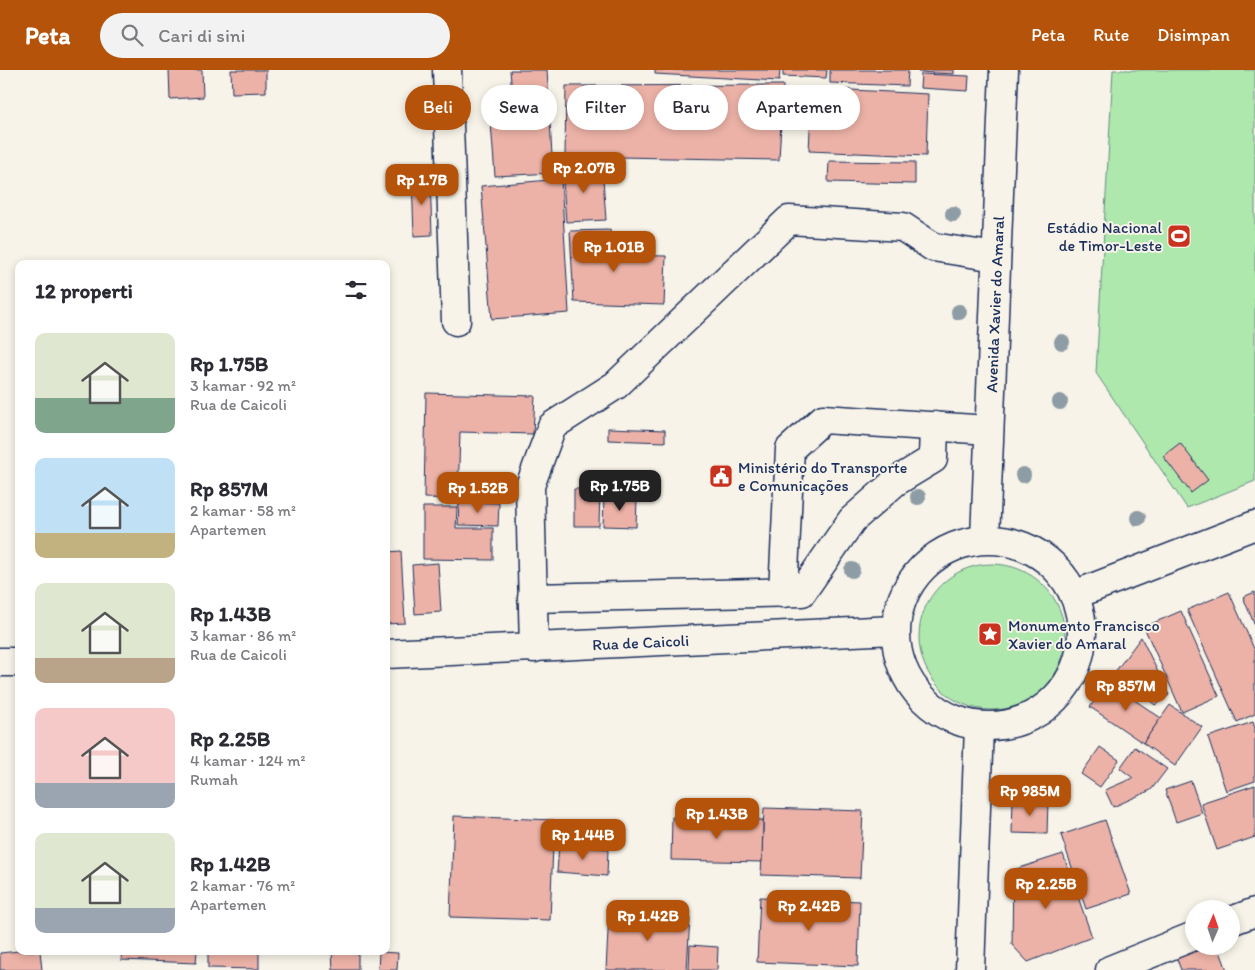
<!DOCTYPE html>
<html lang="id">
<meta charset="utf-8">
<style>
:root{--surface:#fff;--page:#f2f2f3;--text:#2b2b33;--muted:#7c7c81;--accent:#b45309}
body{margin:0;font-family:Itim,sans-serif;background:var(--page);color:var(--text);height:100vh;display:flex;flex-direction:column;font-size:19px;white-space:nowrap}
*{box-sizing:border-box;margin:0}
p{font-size:16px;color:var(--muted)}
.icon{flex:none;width:28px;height:28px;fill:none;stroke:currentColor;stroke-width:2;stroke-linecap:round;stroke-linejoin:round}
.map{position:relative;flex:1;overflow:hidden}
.sheet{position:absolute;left:15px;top:190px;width:375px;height:695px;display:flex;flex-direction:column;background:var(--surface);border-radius:10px;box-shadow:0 2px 8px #0003}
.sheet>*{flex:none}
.top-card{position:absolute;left:405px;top:15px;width:475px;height:45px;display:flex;gap:10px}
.needle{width:32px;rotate:2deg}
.buttons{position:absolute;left:1185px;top:830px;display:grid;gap:10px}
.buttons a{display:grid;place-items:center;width:55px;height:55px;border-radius:50%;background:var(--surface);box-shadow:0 2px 8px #0003;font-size:25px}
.price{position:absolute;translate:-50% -42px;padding:0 11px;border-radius:10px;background:var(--accent);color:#fff;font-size:16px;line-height:32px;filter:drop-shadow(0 1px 2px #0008)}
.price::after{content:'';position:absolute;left:50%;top:30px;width:15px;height:11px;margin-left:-8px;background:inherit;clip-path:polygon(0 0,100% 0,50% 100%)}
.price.current{background:#222;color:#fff}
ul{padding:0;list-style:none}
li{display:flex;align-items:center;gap:15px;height:125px;padding:0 20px}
li span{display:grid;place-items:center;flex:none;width:140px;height:100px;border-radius:10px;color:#555}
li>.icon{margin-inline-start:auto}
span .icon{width:60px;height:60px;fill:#fffc;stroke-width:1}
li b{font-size:21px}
h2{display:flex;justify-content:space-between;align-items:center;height:60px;padding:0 20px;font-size:21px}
.chip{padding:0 18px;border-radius:22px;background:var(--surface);box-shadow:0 2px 8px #0003;font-size:18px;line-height:45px}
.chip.current{background:var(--accent);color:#fff}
header{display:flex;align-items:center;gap:30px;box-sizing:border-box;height:70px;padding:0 25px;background:var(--accent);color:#fff}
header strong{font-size:24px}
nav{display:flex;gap:28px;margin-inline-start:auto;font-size:18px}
.search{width:350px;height:45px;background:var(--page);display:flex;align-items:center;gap:12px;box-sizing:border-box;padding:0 18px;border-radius:28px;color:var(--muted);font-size:19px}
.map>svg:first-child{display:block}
.green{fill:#aee8ac;stroke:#648c85}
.building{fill:#ecb2a7;stroke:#1b2f5e}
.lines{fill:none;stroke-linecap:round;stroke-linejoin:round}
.minor-casing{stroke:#1b2f5e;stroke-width:31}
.major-casing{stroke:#1b2f5e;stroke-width:31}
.minor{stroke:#f7f3e8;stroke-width:28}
.major{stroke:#f7f3e8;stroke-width:28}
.tree{fill:#8e9ca5}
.labels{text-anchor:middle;stroke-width:4;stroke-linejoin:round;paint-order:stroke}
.poi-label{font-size:16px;fill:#1b2f5e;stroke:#f7f3e8;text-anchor:start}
.street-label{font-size:16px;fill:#1b2f5e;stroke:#f7f3e8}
</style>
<header>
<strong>Peta</strong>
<div class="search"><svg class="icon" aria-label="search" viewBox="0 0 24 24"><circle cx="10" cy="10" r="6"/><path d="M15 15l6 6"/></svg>Cari di sini</div>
<nav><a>Peta</a><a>Rute</a><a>Disimpan</a></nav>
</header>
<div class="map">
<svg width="1255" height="900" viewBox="0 0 1255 900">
<rect width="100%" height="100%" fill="#f7f3e8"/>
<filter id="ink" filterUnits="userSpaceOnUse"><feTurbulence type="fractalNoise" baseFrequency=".02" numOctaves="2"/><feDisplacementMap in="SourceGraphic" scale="10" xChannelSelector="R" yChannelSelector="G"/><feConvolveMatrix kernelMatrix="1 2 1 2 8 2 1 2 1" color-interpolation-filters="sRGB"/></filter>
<g filter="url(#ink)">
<g class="green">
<polygon points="1113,0 1255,0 1255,411 1187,438 1096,303"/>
<circle cx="992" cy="567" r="73"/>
</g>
<g class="building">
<polygon points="169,0 202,0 203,27 170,29"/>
<polygon points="231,0 266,0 266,22 232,23"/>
<polygon points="510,0 547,0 549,34 513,36"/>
<polygon points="655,0 780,0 779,11 655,4"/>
<polygon points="783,0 827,0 826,8 783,6"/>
<polygon points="830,0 908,0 907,16 830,13"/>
<polygon points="919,0 954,0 954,4 918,2"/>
<polygon points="921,4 969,6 968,21 920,18"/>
<polygon points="783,15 779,90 565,86 566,16"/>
<polygon points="812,18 928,24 926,86 809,81"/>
<polygon points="550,51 553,103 495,106 491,53"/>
<polygon points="829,91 915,92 915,114 828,112"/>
<polygon points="602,95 606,150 566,152 562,98"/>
<polygon points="412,107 430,107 432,165 414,166"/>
<polygon points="561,109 569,243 492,249 481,116"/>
<polygon points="610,160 612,185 666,186 664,235 574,232 570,161"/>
<polygon points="426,323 535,326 533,364 460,362 458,429 424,428"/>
<polygon points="608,358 665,360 665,372 608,370"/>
<polygon points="1180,373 1208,410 1191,423 1163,386"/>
<polygon points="574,419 600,419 599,456 574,456"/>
<polygon points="604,427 637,429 636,457 603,456"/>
<polygon points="459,432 499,433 498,456 458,455"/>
<polygon points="423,437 457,437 456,458 493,458 493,490 423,489"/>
<polygon points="401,481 405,553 386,554 386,482"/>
<polygon points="438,493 441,542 415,544 412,495"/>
<polygon points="1229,522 1255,581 1255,644 1237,652 1187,540"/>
<polygon points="1255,522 1255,556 1243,527"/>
<polygon points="1181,541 1219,626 1182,642 1144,557"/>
<polygon points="1141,567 1169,625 1155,635 1115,602"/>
<polygon points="1108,612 1161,648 1143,673 1090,637"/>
<polygon points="1170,635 1202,657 1175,696 1143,673"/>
<polygon points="1253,652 1255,658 1255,711 1226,721 1208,667"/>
<polygon points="1100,677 1119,690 1100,717 1081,704"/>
<polygon points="1135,677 1167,699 1151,720 1113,737 1105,720 1133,708 1120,698"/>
<polygon points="1191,711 1202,743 1176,752 1165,720"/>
<polygon points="1255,715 1255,767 1217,780 1201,733"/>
<polygon points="1013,729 1048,730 1047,764 1012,763"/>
<polygon points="764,738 863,741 860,808 761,805"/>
<polygon points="454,746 554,750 550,850 450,847"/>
<polygon points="672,747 763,750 762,792 671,790"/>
<polygon points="1105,750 1131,824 1086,839 1061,765"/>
<polygon points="559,775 608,779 607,806 557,802"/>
<polygon points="1063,784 1092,867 1028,892 1012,875 1013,800"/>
<polygon points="760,827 860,831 858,896 757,892"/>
<polygon points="609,842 690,846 687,900 606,900"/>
<polygon points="690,875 718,877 717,900 689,900"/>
<polygon points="1196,876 1218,876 1227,900 1181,900 1175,884"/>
<polygon points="19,881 40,881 42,900 0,900 0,883"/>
<polygon points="122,881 197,881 196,893 121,890"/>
<polygon points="208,881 259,881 259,899 208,898"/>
<polygon points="332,881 358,881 358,900 333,900"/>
<polygon points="379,882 398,883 397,900 378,900"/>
</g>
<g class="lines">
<g class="minor-casing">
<g id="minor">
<polyline points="447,0 456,251"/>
<polyline points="783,523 790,379 823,349 989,360"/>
<polyline points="532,528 802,522 852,450 895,412 933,389 934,356"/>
<polyline points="534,578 530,416 552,356 616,315 789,150 903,157 933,177 996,187"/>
<polyline points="1231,851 1255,842"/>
<polyline points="1110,900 1194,866"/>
</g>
</g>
<g class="major-casing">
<g id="major">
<path id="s1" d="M985 469 1004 0"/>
<circle cx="989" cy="563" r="93"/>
<polyline points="1074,525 1255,455"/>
<path id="s2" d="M386 584 895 560"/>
<polyline points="0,592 19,592"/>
<polyline points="970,900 979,656"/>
</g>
</g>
<use href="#minor" class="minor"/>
<use href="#major" class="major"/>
</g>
<g class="tree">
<circle cx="953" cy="144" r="8"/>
<circle cx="959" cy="242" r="8"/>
<circle cx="1062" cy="272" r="8"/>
<circle cx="1060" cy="332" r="8"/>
<circle cx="1023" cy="405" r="8"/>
<circle cx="918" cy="427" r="8"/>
<circle cx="1138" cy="448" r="8"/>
<circle cx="852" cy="500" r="8"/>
</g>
</g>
<defs>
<g id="stadium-square" transform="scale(1.25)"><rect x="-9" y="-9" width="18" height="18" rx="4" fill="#c8321e" stroke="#f7f3e8"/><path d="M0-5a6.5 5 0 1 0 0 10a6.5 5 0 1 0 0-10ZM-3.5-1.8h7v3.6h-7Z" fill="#fff"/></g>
<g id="civic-square" transform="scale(1.25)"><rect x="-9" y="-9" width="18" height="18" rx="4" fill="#c8321e" stroke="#f7f3e8"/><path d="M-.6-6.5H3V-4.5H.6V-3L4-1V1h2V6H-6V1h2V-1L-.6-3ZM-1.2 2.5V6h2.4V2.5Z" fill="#fff"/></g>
<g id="sight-square" transform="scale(1.25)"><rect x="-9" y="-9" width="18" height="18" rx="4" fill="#c8321e" stroke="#f7f3e8"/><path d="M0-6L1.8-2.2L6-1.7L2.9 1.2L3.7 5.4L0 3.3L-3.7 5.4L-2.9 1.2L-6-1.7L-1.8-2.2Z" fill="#fff"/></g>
</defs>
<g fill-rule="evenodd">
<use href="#stadium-square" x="1179" y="166"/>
<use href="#civic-square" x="721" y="406"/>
<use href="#sight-square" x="990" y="564"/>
</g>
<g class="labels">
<g class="poi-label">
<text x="1162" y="163" text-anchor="end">Estádio Nacional<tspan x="1162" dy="18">de Timor-Leste</tspan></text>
<text x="738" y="403">Ministério do Transporte<tspan x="738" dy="18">e Comunicações</tspan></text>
<text x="1008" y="561">Monumento Francisco<tspan x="1008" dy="18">Xavier do Amaral</tspan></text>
</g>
<g class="street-label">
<text dy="6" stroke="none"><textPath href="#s1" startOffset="235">Avenida Xavier do Amaral</textPath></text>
<text dy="6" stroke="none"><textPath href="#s2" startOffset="255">Rua de Caicoli</textPath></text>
</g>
</g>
</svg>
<div class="buttons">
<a><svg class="needle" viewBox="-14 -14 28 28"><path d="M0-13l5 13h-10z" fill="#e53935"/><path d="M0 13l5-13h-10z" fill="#7c7c81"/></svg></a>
</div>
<b class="price" style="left:584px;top:124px">Rp 2.07B</b>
<b class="price" style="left:422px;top:136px">Rp 1.7B</b>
<b class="price" style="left:614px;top:203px">Rp 1.01B</b>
<b class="price current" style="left:620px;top:442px">Rp 1.75B</b>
<b class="price" style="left:478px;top:444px">Rp 1.52B</b>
<b class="price" style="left:1126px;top:642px">Rp 857M</b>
<b class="price" style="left:1030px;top:747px">Rp 985M</b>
<b class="price" style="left:717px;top:770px">Rp 1.43B</b>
<b class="price" style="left:583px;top:791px">Rp 1.44B</b>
<b class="price" style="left:1046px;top:840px">Rp 2.25B</b>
<b class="price" style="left:809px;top:862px">Rp 2.42B</b>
<b class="price" style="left:648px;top:872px">Rp 1.42B</b>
<div class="top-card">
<a class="chip current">Beli</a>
<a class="chip">Sewa</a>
<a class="chip">Filter</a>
<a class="chip">Baru</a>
<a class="chip">Apartemen</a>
</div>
<section class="sheet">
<h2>12 properti<svg class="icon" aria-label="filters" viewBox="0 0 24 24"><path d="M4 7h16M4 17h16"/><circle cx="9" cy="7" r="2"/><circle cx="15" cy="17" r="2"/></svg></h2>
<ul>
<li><span style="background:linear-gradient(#dfe7d0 65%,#7fa58c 0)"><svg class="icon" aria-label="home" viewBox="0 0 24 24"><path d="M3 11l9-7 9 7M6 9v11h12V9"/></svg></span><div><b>Rp 1.75B</b><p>3 kamar · 92 m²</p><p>Rua de Caicoli</p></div></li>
<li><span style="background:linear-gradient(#bfe0f5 75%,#c2b280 0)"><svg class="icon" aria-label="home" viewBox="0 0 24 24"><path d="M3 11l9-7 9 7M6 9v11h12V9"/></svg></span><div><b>Rp 857M</b><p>2 kamar · 58 m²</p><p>Apartemen</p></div></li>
<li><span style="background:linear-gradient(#dfe7d0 75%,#b9a48a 0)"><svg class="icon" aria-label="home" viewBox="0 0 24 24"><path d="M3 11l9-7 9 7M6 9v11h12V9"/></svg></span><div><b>Rp 1.43B</b><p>3 kamar · 86 m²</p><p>Rua de Caicoli</p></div></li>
<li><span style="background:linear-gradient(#f6c9c9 75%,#9aa5b1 0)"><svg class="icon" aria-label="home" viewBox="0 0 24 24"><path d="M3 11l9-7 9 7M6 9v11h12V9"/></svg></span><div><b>Rp 2.25B</b><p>4 kamar · 124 m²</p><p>Rumah</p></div></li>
<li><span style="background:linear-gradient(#dfe7d0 75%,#9aa5b1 0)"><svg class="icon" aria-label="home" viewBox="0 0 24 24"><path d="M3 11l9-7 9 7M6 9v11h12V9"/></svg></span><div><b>Rp 1.42B</b><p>2 kamar · 76 m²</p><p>Apartemen</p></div></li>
</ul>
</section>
</div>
